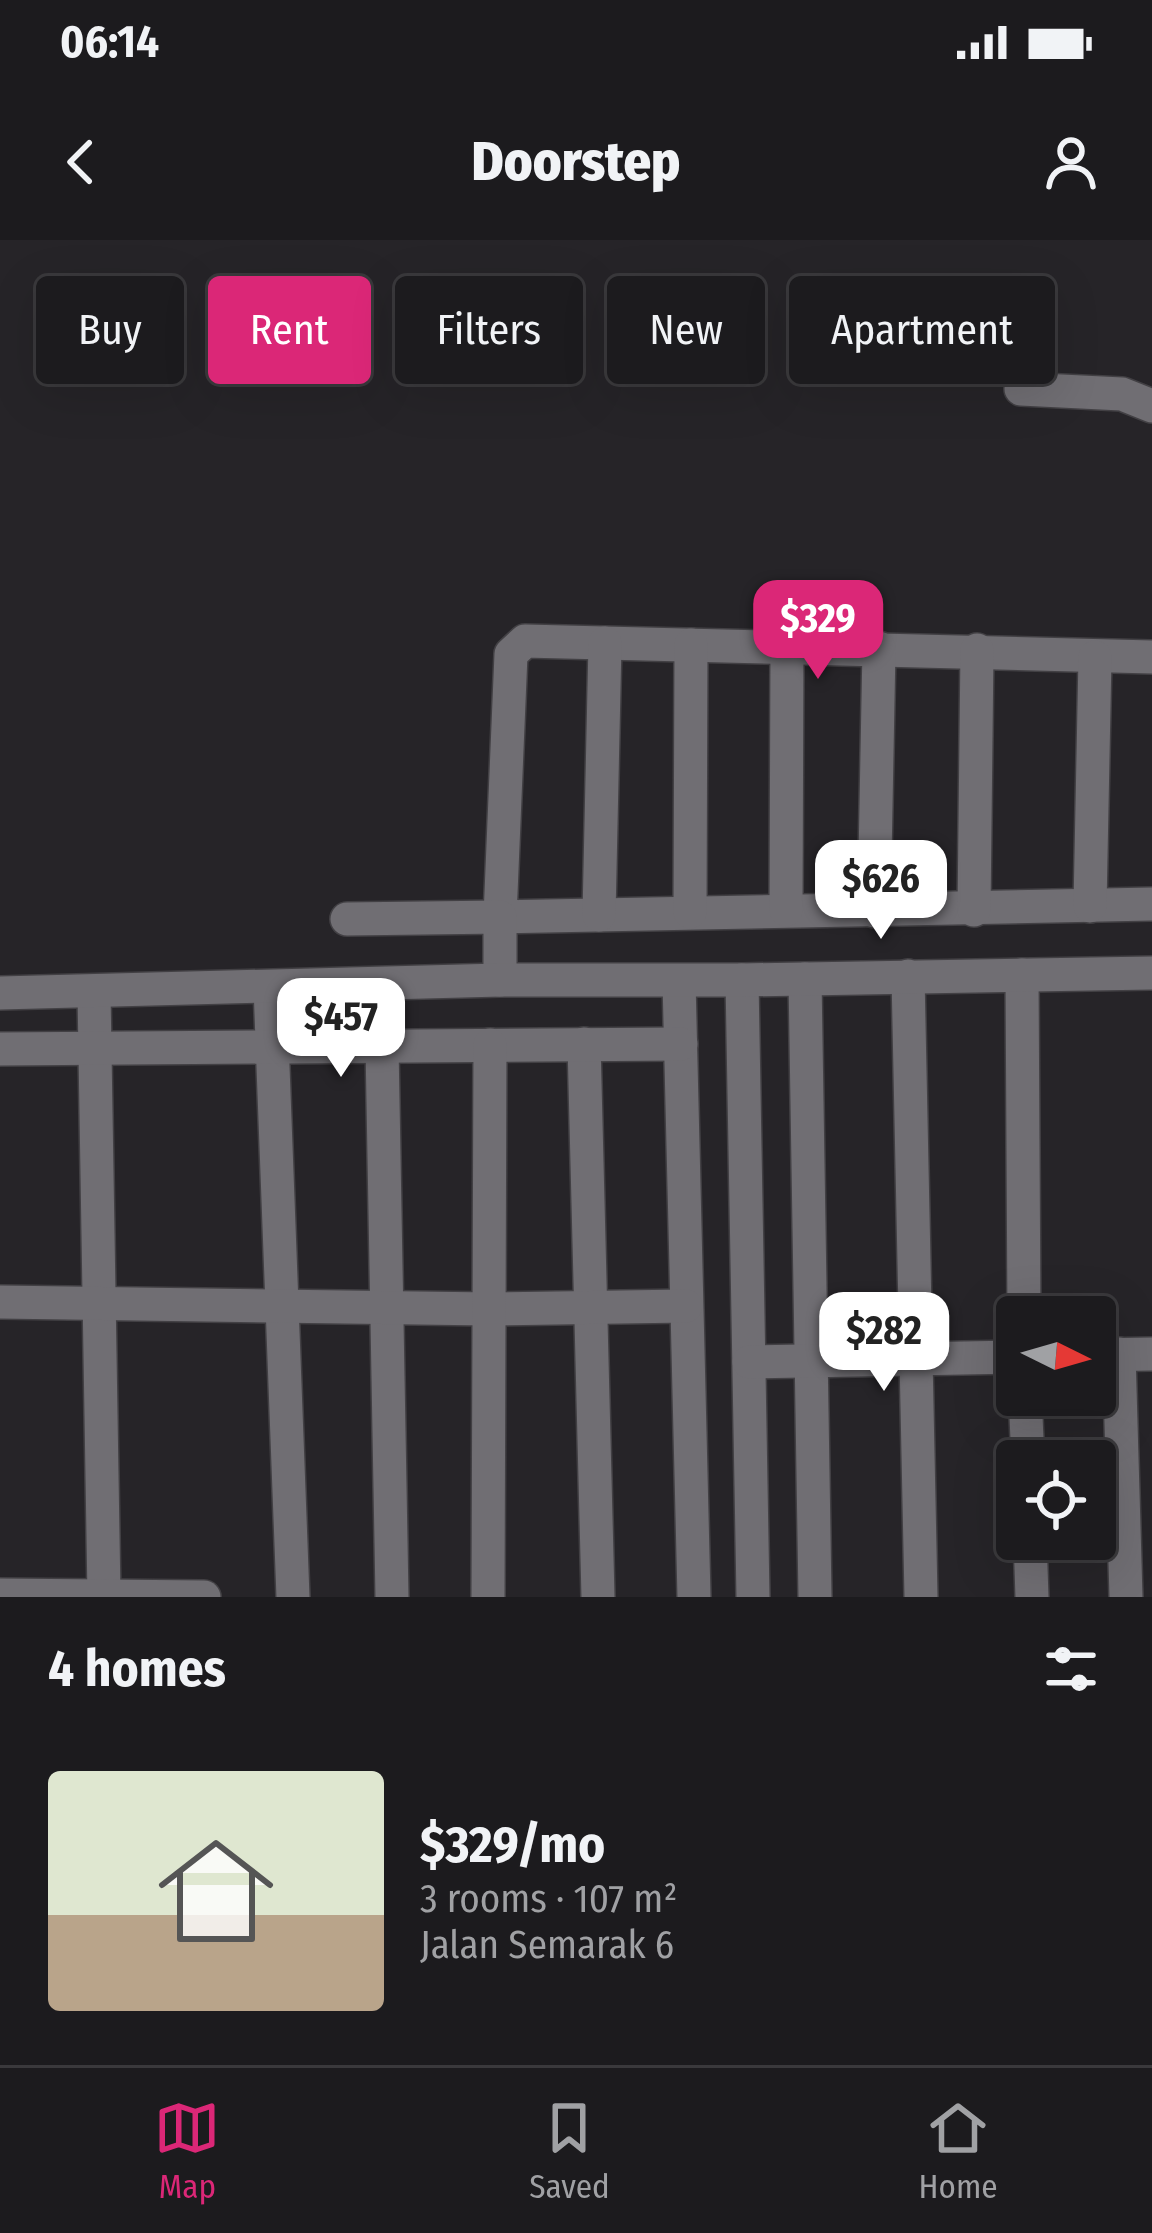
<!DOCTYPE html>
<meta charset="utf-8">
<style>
:root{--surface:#1c1b1e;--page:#29282b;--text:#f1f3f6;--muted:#a0a1a4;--line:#3a393c;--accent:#db2777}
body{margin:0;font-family:"Fira Sans Condensed",sans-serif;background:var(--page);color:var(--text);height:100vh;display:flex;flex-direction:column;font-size:45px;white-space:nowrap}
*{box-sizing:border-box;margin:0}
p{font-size:39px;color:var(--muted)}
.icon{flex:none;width:66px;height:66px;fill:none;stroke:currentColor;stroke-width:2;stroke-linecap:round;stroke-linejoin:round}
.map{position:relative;height:1357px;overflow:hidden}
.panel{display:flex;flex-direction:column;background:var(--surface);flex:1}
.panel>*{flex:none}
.guide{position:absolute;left:36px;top:36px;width:1080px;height:108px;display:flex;gap:24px}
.needle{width:78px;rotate:95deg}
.fabs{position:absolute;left:996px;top:1056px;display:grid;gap:24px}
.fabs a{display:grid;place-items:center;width:120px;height:120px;border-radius:12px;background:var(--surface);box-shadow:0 12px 48px #0002,0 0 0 3px var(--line);font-size:60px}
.price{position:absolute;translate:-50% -102px;padding:0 27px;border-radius:24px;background:#fff;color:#222;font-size:39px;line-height:78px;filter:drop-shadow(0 3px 6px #0008)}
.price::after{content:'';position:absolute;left:50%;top:72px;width:36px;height:27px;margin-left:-18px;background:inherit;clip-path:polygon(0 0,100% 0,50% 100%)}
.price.current{background:var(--accent);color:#fff}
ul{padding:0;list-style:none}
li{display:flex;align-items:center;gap:36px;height:300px;padding:0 48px}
li span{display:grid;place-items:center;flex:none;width:336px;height:240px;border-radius:12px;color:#555}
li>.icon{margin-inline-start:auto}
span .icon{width:144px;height:144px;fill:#fffc;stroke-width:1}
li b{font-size:51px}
h2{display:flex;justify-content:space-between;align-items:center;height:144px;padding:0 48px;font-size:51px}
.chip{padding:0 42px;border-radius:12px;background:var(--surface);box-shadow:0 12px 48px #0002,0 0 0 3px var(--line);font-size:42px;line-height:108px}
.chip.current{background:var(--accent);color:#fff}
.status{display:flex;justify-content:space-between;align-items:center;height:84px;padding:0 60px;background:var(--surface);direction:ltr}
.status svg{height:33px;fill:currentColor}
header{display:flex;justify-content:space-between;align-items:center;height:156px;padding:0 48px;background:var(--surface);font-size:54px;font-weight:800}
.tabs{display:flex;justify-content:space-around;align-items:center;height:168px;border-top:3px solid var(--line);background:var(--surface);font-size:33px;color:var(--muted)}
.tabs a{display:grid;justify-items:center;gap:6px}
.tabs .current{color:var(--accent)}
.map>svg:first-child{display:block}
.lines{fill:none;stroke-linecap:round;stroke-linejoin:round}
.minor-casing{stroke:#424044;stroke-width:36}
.minor{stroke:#706e73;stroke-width:33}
</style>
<div class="status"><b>06:14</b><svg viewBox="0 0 49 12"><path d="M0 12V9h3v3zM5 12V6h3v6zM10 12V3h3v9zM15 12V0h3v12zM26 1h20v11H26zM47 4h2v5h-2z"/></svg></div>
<header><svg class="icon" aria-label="back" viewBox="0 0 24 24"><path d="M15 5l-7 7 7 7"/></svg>Doorstep<svg class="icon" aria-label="person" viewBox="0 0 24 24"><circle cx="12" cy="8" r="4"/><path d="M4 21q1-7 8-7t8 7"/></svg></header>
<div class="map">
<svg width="1152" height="1357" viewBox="0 0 1152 1357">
<rect width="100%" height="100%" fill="#262428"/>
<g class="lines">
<g class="minor-casing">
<g id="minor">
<polyline points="1021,149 1122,154 1152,166"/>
<polyline points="1152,417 525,401 511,414 500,677 1152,664"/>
<polyline points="1090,666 1095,417"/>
<polyline points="786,670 787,406"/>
<polyline points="974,670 977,410"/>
<polyline points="874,671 879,408"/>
<polyline points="690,672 691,405"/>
<polyline points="599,675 605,403"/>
<polyline points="347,679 500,677 500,740"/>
<polyline points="1022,735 1024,1077"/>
<polyline points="908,736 921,1357"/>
<polyline points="805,739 815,1357"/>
<polyline points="742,740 753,1357"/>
<polyline points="679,741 694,1357"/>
<polyline points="270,747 293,1357"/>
<polyline points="94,752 104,1356"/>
<polyline points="0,753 500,740 742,740 1152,733"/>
<polyline points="584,804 598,1357"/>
<polyline points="382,806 392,1357"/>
<polyline points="0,809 681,804"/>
<polyline points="0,1062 490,1069 686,1066"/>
<polyline points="1119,1114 1126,1357"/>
<polyline points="1095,1115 1152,1114"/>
<polyline points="749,1122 1017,1117"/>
<polyline points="1025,1155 1028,1221"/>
<polyline points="1030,1299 1032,1357"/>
<polyline points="0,1355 204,1357"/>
<polyline points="488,1357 490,805"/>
</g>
</g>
<use href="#minor" class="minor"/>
</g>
</svg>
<div class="fabs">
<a><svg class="needle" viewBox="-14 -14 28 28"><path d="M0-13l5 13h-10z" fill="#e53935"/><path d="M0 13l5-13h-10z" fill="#a0a1a4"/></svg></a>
<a><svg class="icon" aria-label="locate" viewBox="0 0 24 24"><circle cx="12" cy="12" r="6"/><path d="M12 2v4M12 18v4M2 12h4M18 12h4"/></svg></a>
</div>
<b class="price current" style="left:818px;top:442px">$329</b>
<b class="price" style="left:881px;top:702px">$626</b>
<b class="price" style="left:341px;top:840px">$457</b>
<b class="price" style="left:884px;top:1154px">$282</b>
<div class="guide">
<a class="chip">Buy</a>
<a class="chip current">Rent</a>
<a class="chip">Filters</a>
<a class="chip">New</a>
<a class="chip">Apartment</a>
</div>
</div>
<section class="panel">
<h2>4 homes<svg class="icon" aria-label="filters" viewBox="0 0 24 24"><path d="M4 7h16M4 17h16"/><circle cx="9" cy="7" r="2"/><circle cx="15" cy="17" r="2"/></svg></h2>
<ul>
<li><span style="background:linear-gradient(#dfe7d0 60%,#b9a48a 0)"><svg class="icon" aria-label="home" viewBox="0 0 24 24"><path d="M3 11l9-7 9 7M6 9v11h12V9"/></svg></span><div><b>$329/mo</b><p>3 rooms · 107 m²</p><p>Jalan Semarak 6</p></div></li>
</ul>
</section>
<nav class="tabs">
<a class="current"><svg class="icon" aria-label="map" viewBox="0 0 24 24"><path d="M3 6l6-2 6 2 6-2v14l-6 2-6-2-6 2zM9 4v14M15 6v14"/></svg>Map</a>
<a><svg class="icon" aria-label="saved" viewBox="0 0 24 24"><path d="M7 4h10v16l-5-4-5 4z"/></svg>Saved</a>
<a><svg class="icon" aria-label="home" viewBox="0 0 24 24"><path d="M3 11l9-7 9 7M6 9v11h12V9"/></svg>Home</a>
</nav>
